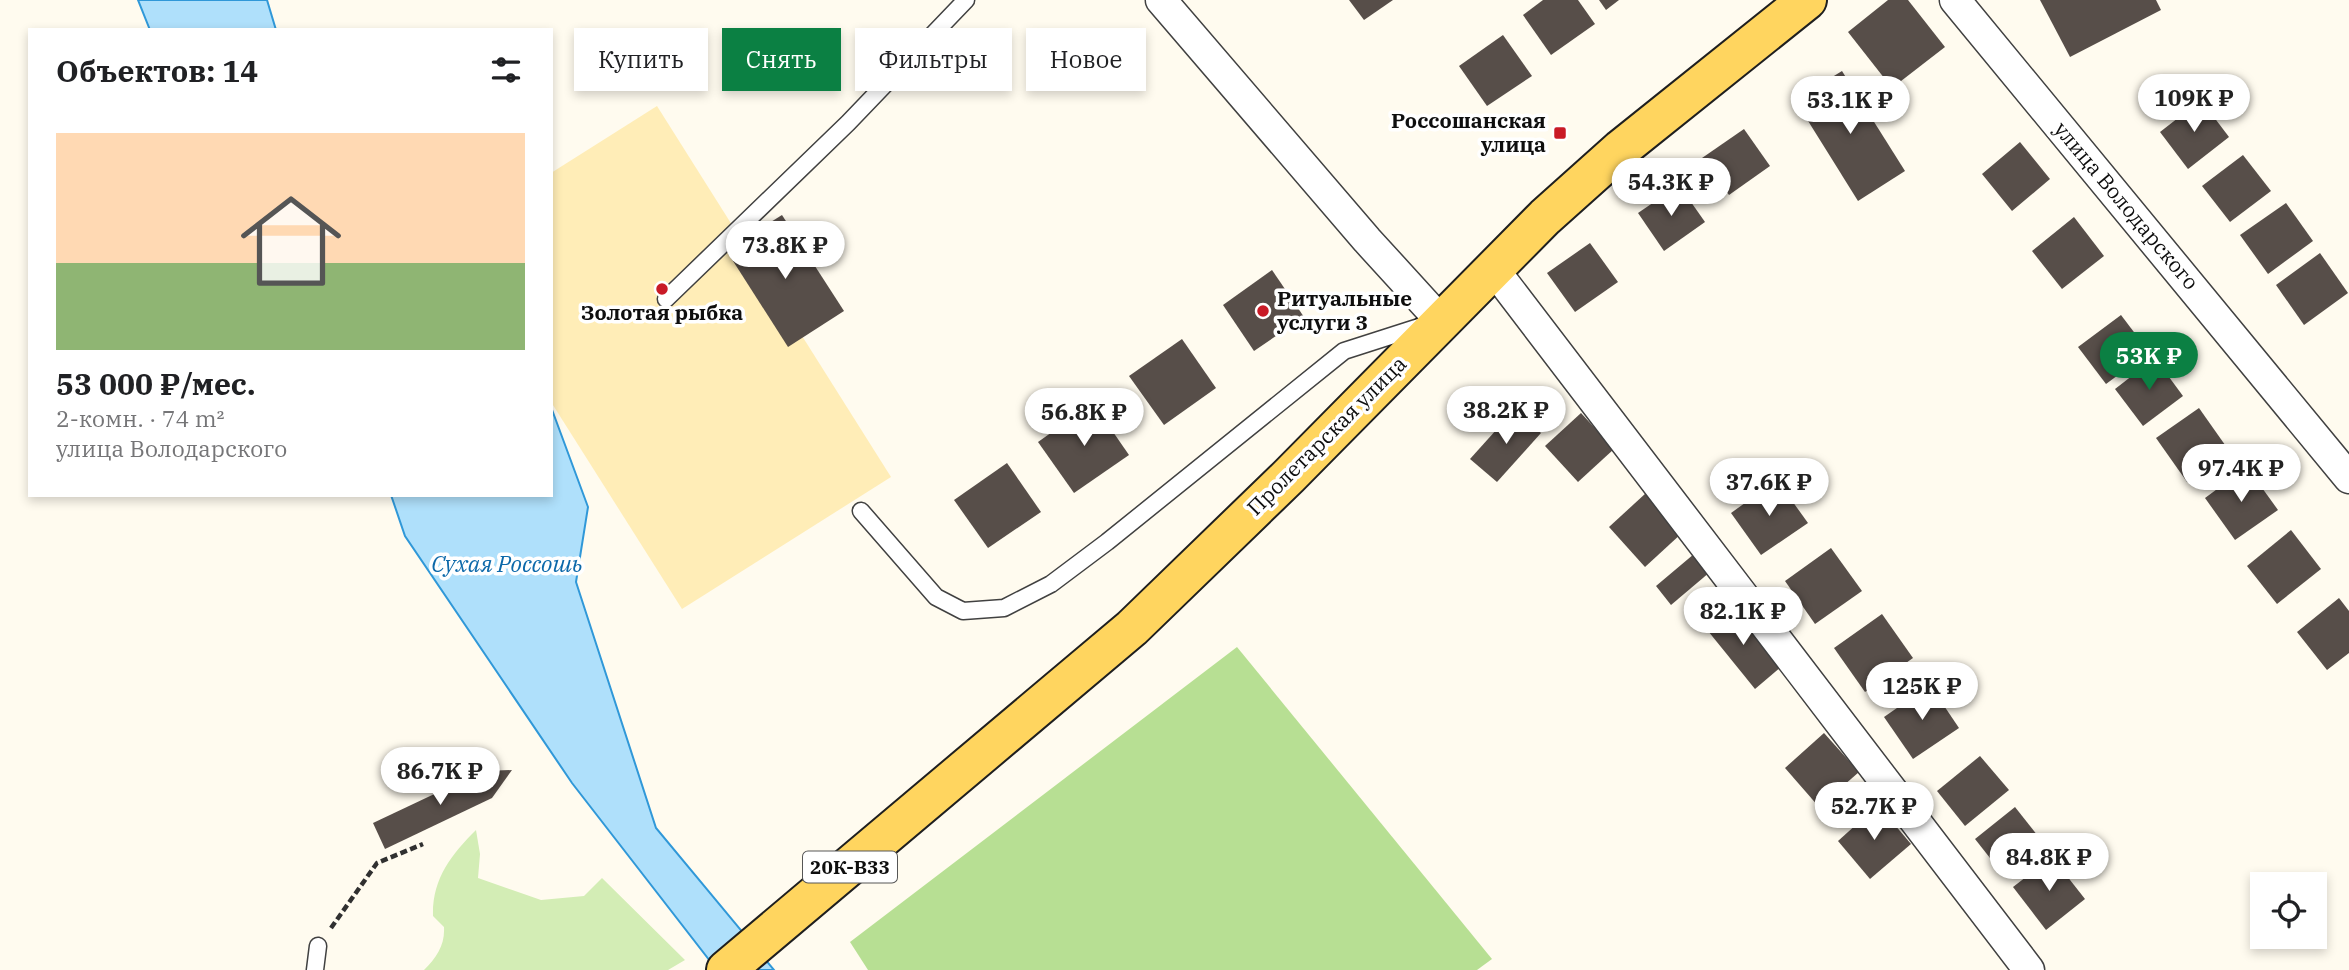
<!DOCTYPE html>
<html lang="ru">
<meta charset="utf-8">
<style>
:root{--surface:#fff;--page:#f2f2f2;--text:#202124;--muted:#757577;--line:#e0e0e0;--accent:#0b8043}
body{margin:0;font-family:"IBM Plex Serif",serif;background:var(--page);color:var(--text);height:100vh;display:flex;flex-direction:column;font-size:26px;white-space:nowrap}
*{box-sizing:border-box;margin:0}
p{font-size:23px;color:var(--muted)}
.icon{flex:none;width:38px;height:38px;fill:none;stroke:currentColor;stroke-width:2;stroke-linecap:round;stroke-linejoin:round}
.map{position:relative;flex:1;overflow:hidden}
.sheet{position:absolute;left:28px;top:28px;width:525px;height:469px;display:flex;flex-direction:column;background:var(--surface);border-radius:0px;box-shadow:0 4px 10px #0003}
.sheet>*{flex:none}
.banner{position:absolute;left:574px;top:28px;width:665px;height:63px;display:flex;gap:14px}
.controls{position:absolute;left:2250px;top:872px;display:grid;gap:14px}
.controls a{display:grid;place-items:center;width:77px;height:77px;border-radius:0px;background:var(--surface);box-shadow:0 4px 10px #0003;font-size:35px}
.price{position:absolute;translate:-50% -60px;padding:0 16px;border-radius:24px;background:#fff;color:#222;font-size:23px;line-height:46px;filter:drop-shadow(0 2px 4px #0008)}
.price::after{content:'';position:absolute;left:50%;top:42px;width:21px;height:16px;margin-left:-10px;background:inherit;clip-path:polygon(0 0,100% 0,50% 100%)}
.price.active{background:var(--accent);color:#fff}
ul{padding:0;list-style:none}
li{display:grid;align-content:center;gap:14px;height:371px;padding:0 28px}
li+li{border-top:2px solid var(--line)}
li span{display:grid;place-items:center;height:217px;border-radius:0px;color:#555}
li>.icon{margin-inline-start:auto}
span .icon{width:126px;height:126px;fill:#fffc;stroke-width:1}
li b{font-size:30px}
h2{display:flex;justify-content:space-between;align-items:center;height:84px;padding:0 28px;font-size:30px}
.tag{padding:0 24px;border-radius:0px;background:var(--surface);box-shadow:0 4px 10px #0003;font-size:24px;line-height:63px}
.tag.active{background:var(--accent);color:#fff}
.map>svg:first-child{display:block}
.green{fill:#d3edb5}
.forest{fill:#b7df93}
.sand{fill:#ffedb7}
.water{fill:#afe0fb;stroke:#3098d8;stroke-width:2}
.building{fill:#574e49}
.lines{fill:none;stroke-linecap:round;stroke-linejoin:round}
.service-casing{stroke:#414141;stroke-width:19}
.minor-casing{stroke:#414141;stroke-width:33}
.primary-casing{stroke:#1f1f1f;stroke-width:42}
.path{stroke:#303030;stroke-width:4.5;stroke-dasharray:7 3.5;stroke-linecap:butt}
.service{stroke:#fff;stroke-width:16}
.minor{stroke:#fff;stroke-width:30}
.primary{stroke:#ffd55f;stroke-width:38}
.poi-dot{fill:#c91a26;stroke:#fff;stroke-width:2.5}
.labels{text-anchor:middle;stroke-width:7;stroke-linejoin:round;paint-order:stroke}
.shield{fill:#fff;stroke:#565656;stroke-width:2}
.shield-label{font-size:19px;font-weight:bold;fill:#0e0e0e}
.poi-label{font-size:21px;font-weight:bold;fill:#0e0e0e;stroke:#fff;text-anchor:end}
.street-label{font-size:21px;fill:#0e0e0e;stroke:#fff}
.water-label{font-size:23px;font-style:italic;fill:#0d69aa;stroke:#fff}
</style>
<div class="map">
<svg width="2349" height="970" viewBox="0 0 2349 970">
<rect width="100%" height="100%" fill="#fffbef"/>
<path class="green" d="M476 830 480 854 478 878 541 900 584 896 602 878 685 960 668 970H424C437 957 445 945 444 927L433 916C432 879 451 855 476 830Z"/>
<polygon class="forest" points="1237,647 1492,959 1477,970 868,970 850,942"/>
<polygon class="sand" points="657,106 891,477 682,609 551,402 551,173"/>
<g class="water">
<polygon points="138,0 267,0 276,30 150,30"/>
<polygon points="551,407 588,507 576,582 656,828 774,970 717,970 572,783 405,536 391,495 551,495"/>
</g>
<g class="building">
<polygon points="1349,0 1393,0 1364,20"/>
<polygon points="1543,0 1578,0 1595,24 1551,55 1523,15"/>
<polygon points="1599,0 1619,0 1606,10"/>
<polygon points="1888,0 1908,0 1945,47 1892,88 1848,32"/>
<polygon points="2040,0 2156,0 2161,10 2070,57"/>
<polygon points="1503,35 1532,76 1487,106 1459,66"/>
<polygon points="1842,71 1905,171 1858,201 1795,100"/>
<polygon points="2201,100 2229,137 2188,169 2160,132"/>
<polygon points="1744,129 1770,166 1729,195 1702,158"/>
<polygon points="2020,142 2050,179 2012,211 1982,174"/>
<polygon points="2243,155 2271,191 2230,222 2202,186"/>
<polygon points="1679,185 1705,222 1664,251 1638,213"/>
<polygon points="2286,203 2313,241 2268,274 2240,235"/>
<polygon points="782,215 844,311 788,347 726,250"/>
<polygon points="2074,217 2104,256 2062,289 2032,251"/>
<polygon points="1590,243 1618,282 1575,312 1547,273"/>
<polygon points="2320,253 2348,293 2304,325 2276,285"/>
<polygon points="1272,270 1304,317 1254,351 1223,305"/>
<polygon points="2121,315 2149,352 2106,384 2078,347"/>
<polygon points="1182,339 1216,388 1164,425 1129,376"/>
<polygon points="2155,358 2183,396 2143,426 2115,389"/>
<polygon points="1093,403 1129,455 1074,493 1038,442"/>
<polygon points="2199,408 2230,452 2187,482 2156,438"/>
<polygon points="1515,409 1541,433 1497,482 1470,459"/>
<polygon points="1581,413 1614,449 1578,482 1545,446"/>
<polygon points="1007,463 1041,512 988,548 954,500"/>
<polygon points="2247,467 2278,510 2235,540 2205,498"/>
<polygon points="1777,480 1808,523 1761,555 1731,513"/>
<polygon points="1646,493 1682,533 1645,567 1609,527"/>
<polygon points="2291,530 2321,569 2277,604 2247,566"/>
<polygon points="1831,548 1862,591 1815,624 1785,581"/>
<polygon points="1694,554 1710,572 1671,605 1656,586"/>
<polygon points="2339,598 2349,611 2349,653 2327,670 2297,632"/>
<polygon points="1731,605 1781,667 1755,689 1704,626"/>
<polygon points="1882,614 1913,658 1865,692 1834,648"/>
<polygon points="1930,685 1959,728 1913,759 1884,717"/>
<polygon points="1824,733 1859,772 1819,807 1785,768"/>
<polygon points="1980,756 2009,790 1965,826 1937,791"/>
<polygon points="512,770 492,798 385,849 373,823 483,771"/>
<polygon points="1878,805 1911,844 1870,879 1838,841"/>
<polygon points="2015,807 2045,845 2005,877 1975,839"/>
<polygon points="2052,857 2085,899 2046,930 2013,887"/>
</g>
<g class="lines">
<g class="service-casing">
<g id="service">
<polyline points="666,299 848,123 966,0"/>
<polyline points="861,511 936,597 963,611 1004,608 1051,584 1107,542 1344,351 1425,325"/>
<polyline points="315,970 318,946"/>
</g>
</g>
<g class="minor-casing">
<g id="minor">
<polyline points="1161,0 1367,240 1440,320"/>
<polyline points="1955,0 2349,478"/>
<polyline points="1495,271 2029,970"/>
</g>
</g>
<g class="primary-casing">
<polyline id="primary" points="726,970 1132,628 1289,476 1545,217 1621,149 1807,0"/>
</g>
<polyline class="path" points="331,928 377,863 423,844"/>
<use href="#service" class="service"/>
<use href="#minor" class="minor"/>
<use href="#primary" class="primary"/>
</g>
<g class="poi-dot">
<rect x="1553" y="126" width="14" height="14" rx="3.5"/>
<circle cx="662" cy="289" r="7"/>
<circle cx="1263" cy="311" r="7"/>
</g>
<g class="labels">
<rect class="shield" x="803" y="851.5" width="94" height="31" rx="5"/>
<g class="shield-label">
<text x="850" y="874">20К-В33</text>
</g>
<g class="poi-label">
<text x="1546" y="128">Россошанская<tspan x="1546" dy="24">улица</tspan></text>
<text x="1277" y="306" text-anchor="start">Ритуальные<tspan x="1277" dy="24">услуги 3</tspan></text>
<text x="662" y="320" text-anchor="middle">Золотая рыбка</text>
</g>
<g class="street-label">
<text transform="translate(2126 206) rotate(50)" y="7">улица Володарского</text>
<text transform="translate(1327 436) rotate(-45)" y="7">Пролетарская улица</text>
</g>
<g class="water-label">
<text x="507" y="572">Сухая Россошь</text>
</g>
</g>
</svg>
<div class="controls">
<a><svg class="icon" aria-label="locate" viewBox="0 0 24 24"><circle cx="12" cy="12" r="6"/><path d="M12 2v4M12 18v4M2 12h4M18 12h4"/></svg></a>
</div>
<b class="price" style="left:2194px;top:134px">109K ₽</b>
<b class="price" style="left:1850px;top:136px">53.1K ₽</b>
<b class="price" style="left:1671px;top:218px">54.3K ₽</b>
<b class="price" style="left:785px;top:281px">73.8K ₽</b>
<b class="price active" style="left:2149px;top:392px">53K ₽</b>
<b class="price" style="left:1506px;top:446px">38.2K ₽</b>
<b class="price" style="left:1084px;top:448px">56.8K ₽</b>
<b class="price" style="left:2241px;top:504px">97.4K ₽</b>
<b class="price" style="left:1769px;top:518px">37.6K ₽</b>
<b class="price" style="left:1743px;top:647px">82.1K ₽</b>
<b class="price" style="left:1922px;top:722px">125K ₽</b>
<b class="price" style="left:440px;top:807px">86.7K ₽</b>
<b class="price" style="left:1874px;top:842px">52.7K ₽</b>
<b class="price" style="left:2049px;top:893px">84.8K ₽</b>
<div class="banner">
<a class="tag">Купить</a>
<a class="tag active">Снять</a>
<a class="tag">Фильтры</a>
<a class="tag">Новое</a>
</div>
<section class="sheet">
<h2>Объектов: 14<svg class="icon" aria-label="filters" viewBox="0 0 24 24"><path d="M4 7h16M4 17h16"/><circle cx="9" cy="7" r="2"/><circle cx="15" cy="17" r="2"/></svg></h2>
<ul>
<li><span style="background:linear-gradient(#ffd9b3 60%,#8fb573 0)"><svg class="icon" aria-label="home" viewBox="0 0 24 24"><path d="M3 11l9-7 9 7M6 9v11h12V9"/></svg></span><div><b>53 000 ₽/мес.</b><p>2-комн. · 74 m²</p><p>улица Володарского</p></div></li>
</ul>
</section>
</div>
